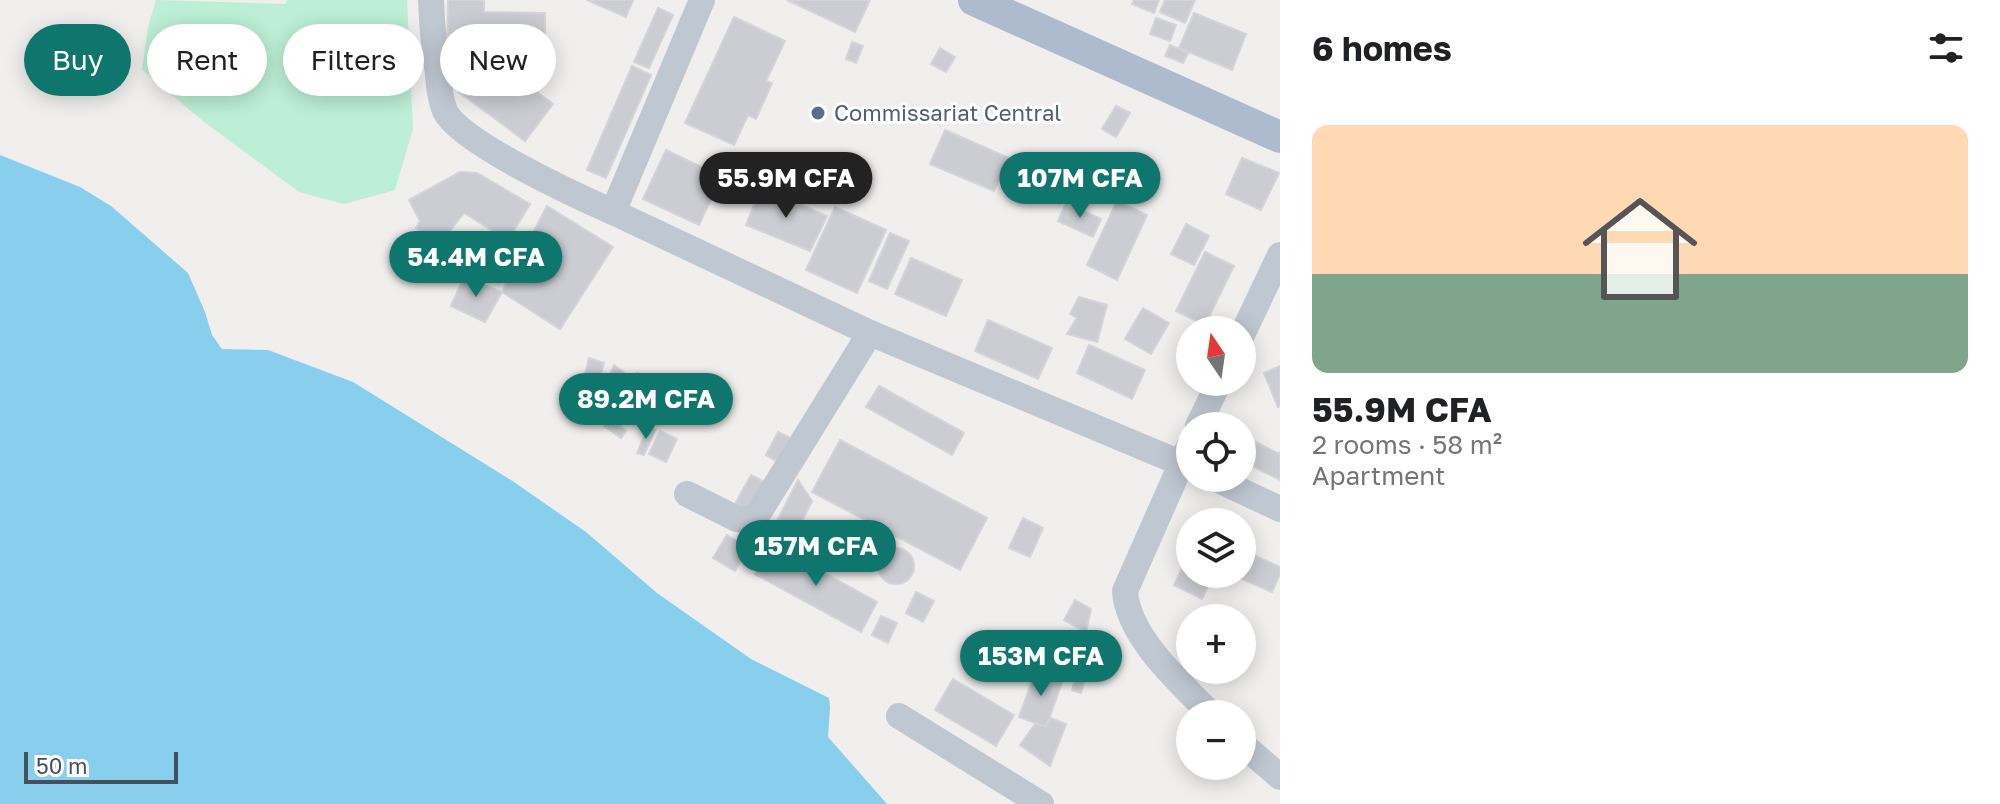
<!DOCTYPE html>
<meta charset="utf-8">
<style>
:root{--surface:#fff;--page:#f6f6f6;--text:#202124;--muted:#757577;--accent:#0f766e}
body{margin:0;font-family:"Golos Text",sans-serif;background:var(--page);color:var(--text);height:100vh;display:flex;flex-direction:column;font-size:30px;white-space:nowrap}
*{box-sizing:border-box;margin:0}
p{font-size:26px;color:var(--muted)}
.icon{flex:none;width:44px;height:44px;fill:none;stroke:currentColor;stroke-width:2;stroke-linecap:round;stroke-linejoin:round}
.map{position:relative;flex:1;overflow:hidden}
.panel{display:flex;flex-direction:column;background:var(--surface);width:720px}
.panel>*{flex:none}
.banner{position:absolute;left:24px;top:24px;width:760px;height:72px;display:flex;gap:16px}
.needle{width:52px;rotate:347deg}
.fabs{position:absolute;left:1176px;top:316px;display:grid;gap:16px}
.fabs a{display:grid;place-items:center;width:80px;height:80px;border-radius:50%;background:var(--surface);box-shadow:0 4px 20px #0003;font-size:40px}
.scale{position:absolute;left:24px;bottom:20px;width:154px;box-sizing:border-box;padding-left:8px;border:4px solid #46505c;border-top:0;font-size:22px;line-height:28px;white-space:nowrap;color:#46505c;-webkit-text-stroke:6px #fff;paint-order:stroke}
.price{position:absolute;translate:-50% -68px;padding:0 18px;border-radius:28px;background:var(--accent);color:#fff;font-size:26px;line-height:52px;filter:drop-shadow(0 2px 4px #0008)}
.price::after{content:'';position:absolute;left:50%;top:48px;width:24px;height:18px;margin-left:-12px;background:inherit;clip-path:polygon(0 0,100% 0,50% 100%)}
.price.active{background:#222;color:#fff}
ul{padding:0;list-style:none}
li{display:grid;align-content:center;gap:16px;height:424px;padding:0 32px}
li span{display:grid;place-items:center;height:248px;border-radius:16px;color:#555}
li>.icon{margin-inline-start:auto}
span .icon{width:144px;height:144px;fill:#fffc;stroke-width:1}
li b{font-size:34px}
h2{display:flex;justify-content:space-between;align-items:center;height:96px;padding:0 32px;font-size:34px}
.tag{padding:0 28px;border-radius:36px;background:var(--surface);box-shadow:0 4px 20px #0003;font-size:28px;line-height:72px}
.tag.active{background:var(--accent);color:#fff}
main{display:flex;flex:1;min-height:0}
.map>svg:first-child{display:block}
.green{fill:#bcefd5}
.water{fill:#88ceed}
.building{fill:#cbcdd3;stroke:#d2d4da;stroke-width:2}
.lines{fill:none;stroke-linecap:round;stroke-linejoin:round}
.minor{stroke:#bfc7d1;stroke-width:26}
.major{stroke:#aebbce;stroke-width:32}
.service-dot{fill:#5c6f8a;stroke:#fff;stroke-width:3}
.labels{text-anchor:middle;stroke-width:6;stroke-linejoin:round;paint-order:stroke}
.service-label{font-size:22px;fill:#4e5e75;stroke:#fff;text-anchor:start}
</style>
<main>
<div class="map">
<svg width="1280" height="804" viewBox="0 0 1280 804">
<rect width="100%" height="100%" fill="#f1eeee"/>
<polygon class="green" points="156,0 286,4 287,0 407,0 413,129 395,190 344,204 299,192 204,122 142,70 148,27"/>
<polygon class="water" points="0,155 80,187 111,206 188,273 205,312 212,335 222,349 268,350 353,382 511,480 586,532 657,593 751,659 829,698 830,707 828,737 887,804 0,804"/>
<g class="building">
<polygon points="448,0 484,0 484,12 545,13 545,51 447,50"/>
<polygon points="587,0 633,0 626,17"/>
<polygon points="787,0 870,0 855,32"/>
<polygon points="1134,0 1159,0 1154,13 1132,4"/>
<polygon points="1165,0 1195,0 1185,23 1160,12"/>
<polygon points="658,8 673,15 649,68 634,62"/>
<polygon points="1194,13 1246,34 1232,70 1179,48"/>
<polygon points="734,17 785,41 766,81 772,83 756,119 748,115 734,145 685,123"/>
<polygon points="1156,18 1176,25 1170,41 1150,34"/>
<polygon points="852,42 863,46 856,63 846,59"/>
<polygon points="1170,45 1188,53 1183,63 1165,56"/>
<polygon points="940,48 955,57 946,72 931,64"/>
<polygon points="489,57 553,104 525,141 459,92"/>
<polygon points="632,66 651,75 606,178 587,170"/>
<polygon points="1116,106 1130,113 1116,137 1102,129"/>
<polygon points="945,130 1009,158 994,191 930,164"/>
<polygon points="666,150 722,177 699,225 643,199"/>
<polygon points="1242,158 1279,173 1261,210 1226,194"/>
<polygon points="460,172 477,173 530,204 508,240 464,213 441,242 416,228 420,221 409,200"/>
<polygon points="761,188 827,216 810,251 746,225"/>
<polygon points="1117,201 1147,215 1117,280 1087,265"/>
<polygon points="1066,203 1101,219 1093,237 1058,221"/>
<polygon points="547,206 613,247 560,329 502,292"/>
<polygon points="835,207 886,230 857,293 806,270"/>
<polygon points="1186,224 1209,236 1194,265 1171,254"/>
<polygon points="890,233 909,241 887,289 869,281"/>
<polygon points="1205,252 1234,266 1205,325 1176,311"/>
<polygon points="911,258 962,280 946,316 895,294"/>
<polygon points="464,277 502,292 485,322 451,306"/>
<polygon points="1079,297 1107,305 1097,342 1067,334 1077,318 1070,314"/>
<polygon points="1143,308 1169,323 1151,354 1125,339"/>
<polygon points="988,320 1052,348 1038,379 975,351"/>
<polygon points="1089,345 1145,370 1132,399 1077,373"/>
<polygon points="589,358 604,363 597,387 583,383"/>
<polygon points="614,365 626,374 615,404 602,395"/>
<polygon points="1280,366 1280,406 1278,407 1264,373"/>
<polygon points="637,373 653,380 642,407 625,400"/>
<polygon points="879,386 964,433 952,455 866,407"/>
<polygon points="610,418 626,431 621,438 604,426"/>
<polygon points="648,427 655,430 644,455 637,453"/>
<polygon points="660,431 677,439 666,462 649,454"/>
<polygon points="778,432 790,438 778,462 766,455"/>
<polygon points="840,440 987,518 960,570 812,492"/>
<polygon points="1256,442 1279,454 1280,452 1280,480 1246,463"/>
<polygon points="751,475 766,483 751,512 735,504"/>
<polygon points="798,480 812,501 798,529 778,519"/>
<polygon points="1023,518 1043,528 1030,557 1009,548"/>
<polygon points="727,535 748,548 735,571 713,558"/>
<polygon points="771,544 877,602 861,632 755,574"/>
<circle cx="896" cy="566" r="18"/>
<polygon points="1242,550 1280,567 1280,574 1272,592 1230,574 1242,574"/>
<polygon points="1190,552 1190,574 1214,574 1202,599 1174,585"/>
<polygon points="916,592 934,601 923,622 906,613"/>
<polygon points="1075,600 1091,609 1086,632 1064,620"/>
<polygon points="881,616 897,623 888,643 872,635"/>
<polygon points="1054,654 1072,660 1065,678 1048,672"/>
<polygon points="1079,666 1088,669 1081,693 1072,690"/>
<polygon points="1036,670 1063,680 1046,727 1019,717"/>
<polygon points="953,679 1014,715 996,746 935,710"/>
<polygon points="1050,718 1066,724 1050,766 1020,745 1036,723 1046,727"/>
</g>
<g class="lines">
<g class="minor">
<path d="M431 0C432 25 434 49 438 74 439 87 440 99 445 111 459 142 579 197 613 212L702 0"/>
<polyline points="613,212 870,333 1190,467"/>
<polyline points="1242,335 1280,255"/>
<polyline points="1198,426 1219,382"/>
<path d="M1190 444 1125 591C1128 637 1180 683 1211 714"/>
<polyline points="1214,478 1280,509"/>
<polyline points="687,494 737,519 745,520 758,514 870,333"/>
<polyline points="899,716 1041,804"/>
<polyline points="1242,744 1280,777"/>
</g>
<polyline class="major" points="974,0 1280,137"/>
</g>
<circle class="service-dot" cx="818" cy="113" r="8"/>
<g class="labels">
<g class="service-label">
<text x="834" y="121">Commissariat Central</text>
</g>
</g>
</svg>
<div class="fabs">
<a><svg class="needle" viewBox="-14 -14 28 28"><path d="M0-13l5 13h-10z" fill="#e53935"/><path d="M0 13l5-13h-10z" fill="#757577"/></svg></a>
<a><svg class="icon" aria-label="locate" viewBox="0 0 24 24"><circle cx="12" cy="12" r="6"/><path d="M12 2v4M12 18v4M2 12h4M18 12h4"/></svg></a>
<a><svg class="icon" aria-label="layers" viewBox="0 0 24 24"><path d="M12 4l9 5-9 5-9-5zM3 14l9 5 9-5"/></svg></a>
<a>+</a>
<a>−</a>
</div>
<div class="scale">50 m</div>
<b class="price active" style="left:786px;top:220px">55.9M CFA</b>
<b class="price" style="left:1080px;top:220px">107M CFA</b>
<b class="price" style="left:476px;top:299px">54.4M CFA</b>
<b class="price" style="left:646px;top:441px">89.2M CFA</b>
<b class="price" style="left:816px;top:588px">157M CFA</b>
<b class="price" style="left:1041px;top:698px">153M CFA</b>
<div class="banner">
<a class="tag active">Buy</a>
<a class="tag">Rent</a>
<a class="tag">Filters</a>
<a class="tag">New</a>
</div>
</div>
<section class="panel">
<h2>6 homes<svg class="icon" aria-label="filters" viewBox="0 0 24 24"><path d="M4 7h16M4 17h16"/><circle cx="9" cy="7" r="2"/><circle cx="15" cy="17" r="2"/></svg></h2>
<ul>
<li><span style="background:linear-gradient(#ffd9b3 60%,#7fa58c 0)"><svg class="icon" aria-label="home" viewBox="0 0 24 24"><path d="M3 11l9-7 9 7M6 9v11h12V9"/></svg></span><div><b>55.9M CFA</b><p>2 rooms · 58 m²</p><p>Apartment</p></div></li>
</ul>
</section>
</main>
